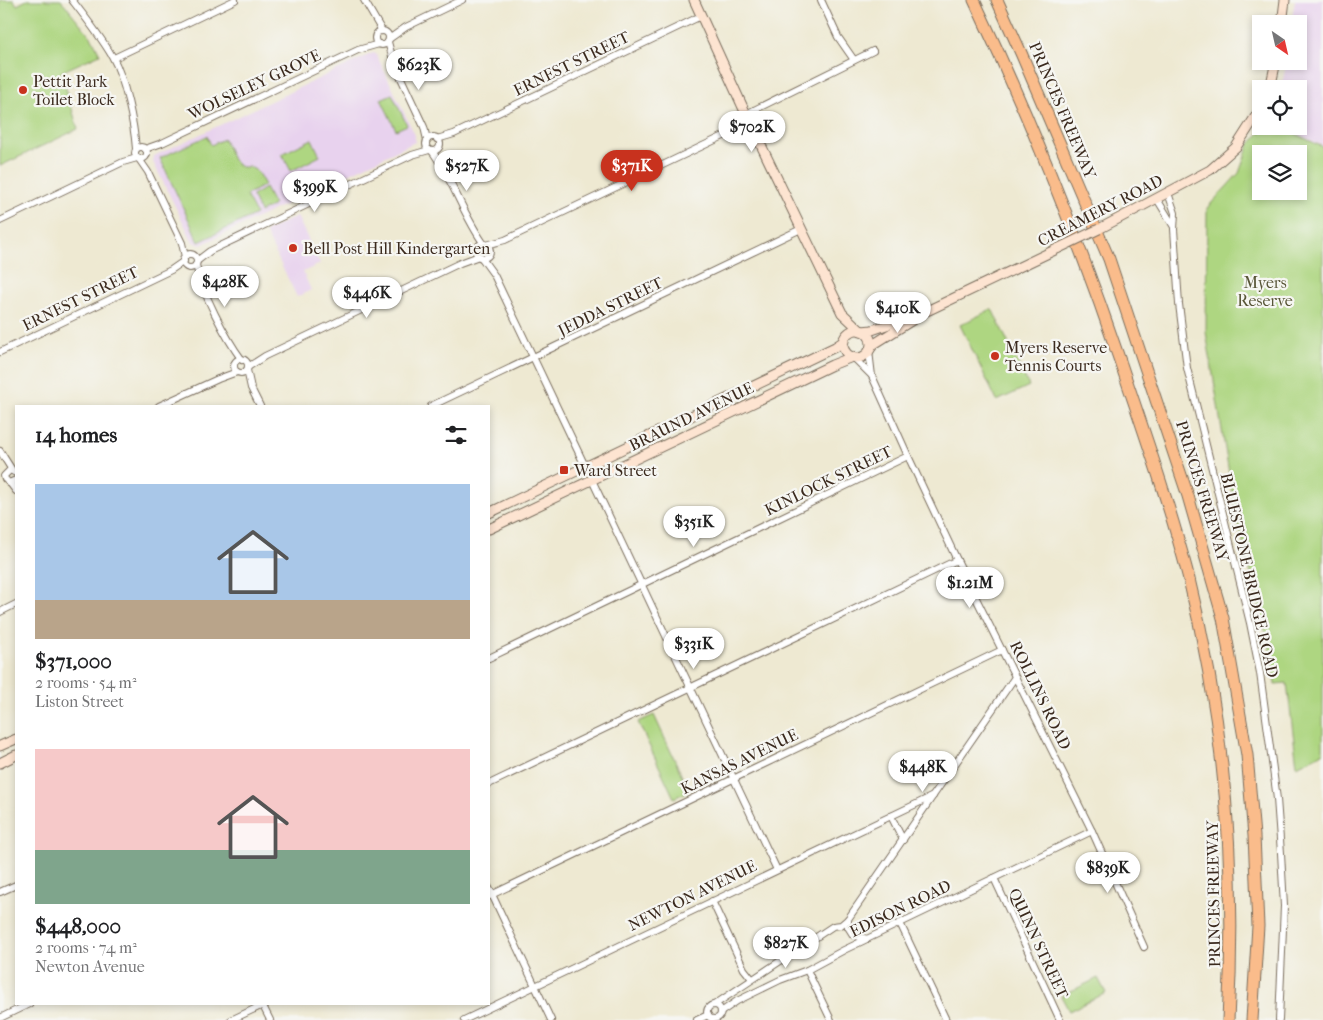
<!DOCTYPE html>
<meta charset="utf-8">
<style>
:root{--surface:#fff;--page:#f6f6f6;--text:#202124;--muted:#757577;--accent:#c8321e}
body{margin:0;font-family:"IM FELL French Canon",serif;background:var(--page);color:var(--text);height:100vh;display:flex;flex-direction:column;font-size:19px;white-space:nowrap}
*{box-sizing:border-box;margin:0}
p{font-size:16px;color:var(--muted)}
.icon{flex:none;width:28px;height:28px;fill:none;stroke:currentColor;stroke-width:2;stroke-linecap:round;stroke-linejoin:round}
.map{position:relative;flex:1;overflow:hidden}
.sheet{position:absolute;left:15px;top:405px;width:475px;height:600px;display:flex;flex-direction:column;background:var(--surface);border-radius:0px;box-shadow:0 2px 8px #0003}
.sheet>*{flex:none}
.needle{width:32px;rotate:146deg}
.fabs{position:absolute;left:1252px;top:15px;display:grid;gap:10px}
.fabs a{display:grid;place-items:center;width:55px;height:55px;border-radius:0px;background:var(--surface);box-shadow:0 2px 8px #0003;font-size:25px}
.price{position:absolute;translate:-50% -42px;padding:0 11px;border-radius:18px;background:#fff;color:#222;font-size:16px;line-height:32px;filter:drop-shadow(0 1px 2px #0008)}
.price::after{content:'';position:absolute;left:50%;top:30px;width:15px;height:11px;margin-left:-8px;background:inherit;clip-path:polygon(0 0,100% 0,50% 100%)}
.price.selected{background:var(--accent);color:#fff}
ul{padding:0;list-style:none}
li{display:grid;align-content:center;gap:10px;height:265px;padding:0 20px}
li span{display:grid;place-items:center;height:155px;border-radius:0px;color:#555}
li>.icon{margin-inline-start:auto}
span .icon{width:90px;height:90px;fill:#fffc;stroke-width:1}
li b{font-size:21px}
h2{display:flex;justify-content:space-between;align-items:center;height:60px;padding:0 20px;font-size:21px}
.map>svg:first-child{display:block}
.built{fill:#e8d2ee}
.green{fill:#aed681;stroke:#748050;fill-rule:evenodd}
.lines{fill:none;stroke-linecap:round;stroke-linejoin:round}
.street-casing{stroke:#7a6d5d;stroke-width:8}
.secondary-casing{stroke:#7a6d5d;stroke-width:11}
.highway-casing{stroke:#7a6d5d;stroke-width:13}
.street{stroke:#fff;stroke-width:6}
.secondary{stroke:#fde4d1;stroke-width:9}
.highway{stroke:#fabc8b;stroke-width:11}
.secondary-bridge-casing{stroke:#7a6d5d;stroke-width:11;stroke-linecap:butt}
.secondary-bridge{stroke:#fde4d1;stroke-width:9}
.poi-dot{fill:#c8321e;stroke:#f6f6f2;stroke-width:2}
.labels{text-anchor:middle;stroke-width:4.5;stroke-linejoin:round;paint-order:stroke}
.street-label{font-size:16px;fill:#3b2a1e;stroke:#f6f6f2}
.poi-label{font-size:16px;fill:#3b2a1e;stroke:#f6f6f2;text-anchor:start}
.park-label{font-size:16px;fill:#585537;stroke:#f6f6f2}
</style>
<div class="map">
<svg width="1323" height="1020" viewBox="0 0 1323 1020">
<rect width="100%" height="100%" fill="#f6f6f2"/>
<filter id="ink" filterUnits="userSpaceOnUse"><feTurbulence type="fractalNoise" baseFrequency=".02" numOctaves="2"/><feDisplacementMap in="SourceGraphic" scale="10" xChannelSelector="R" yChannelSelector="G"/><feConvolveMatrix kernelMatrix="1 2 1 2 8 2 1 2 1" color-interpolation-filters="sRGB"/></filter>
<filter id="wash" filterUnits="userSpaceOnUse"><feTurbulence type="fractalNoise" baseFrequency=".0096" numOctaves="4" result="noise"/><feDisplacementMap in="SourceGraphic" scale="20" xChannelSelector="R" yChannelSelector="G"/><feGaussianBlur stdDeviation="1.12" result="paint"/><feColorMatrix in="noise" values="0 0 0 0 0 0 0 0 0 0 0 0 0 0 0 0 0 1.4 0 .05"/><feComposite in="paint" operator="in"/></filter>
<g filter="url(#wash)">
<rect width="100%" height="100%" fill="#eee9d2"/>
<g class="built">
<polygon points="1295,0 1323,0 1323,146 1281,126 1299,126 1299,89 1281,89 1287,61 1299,61 1299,24 1291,24"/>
<polygon points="373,53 376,54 415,135 415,142 201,245 193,242 153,162 154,156"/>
<polygon points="297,216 320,264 303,272 311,290 297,297 265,232"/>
</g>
<g class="green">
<polygon points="0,0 14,0 17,5 27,0 61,0 92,38 100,54 61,72 78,129 0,166"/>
<polygon points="392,94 407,125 396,130 381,99"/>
<path d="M1266 126H1279L1323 147V753L1297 766 1287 683 1275 684 1271 653 1235 510 1206 332 1207 208 1239 173 1249 145ZM1261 154H1299V191H1261Z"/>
<polygon points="207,136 211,145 224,139 233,160 241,167 250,167 257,171 265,185 246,195 256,214 199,242 160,158"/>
<polygon points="312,139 320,156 291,171 282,154"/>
<polygon points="265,188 274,205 260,212 252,196"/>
<polygon points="992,309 1029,386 997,401 960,325"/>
<polygon points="654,715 689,791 674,798 638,722"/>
<polygon points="1098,978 1106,993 1069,1011 1061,996"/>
</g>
</g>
<g filter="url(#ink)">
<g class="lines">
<g class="street-casing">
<g id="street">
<path d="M72 0C86 18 101 37 112 56 125 79 134 123 136 149"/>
<polyline points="364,0 382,31"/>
<polyline points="821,0 838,37 854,60"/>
<circle cx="382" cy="38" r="7"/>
<polyline points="389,39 406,27 462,0"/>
<polyline points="388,42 394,63 424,127 427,140"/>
<polyline points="114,58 235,0"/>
<polyline points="746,114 873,51"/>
<circle cx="433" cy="144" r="7"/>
<polyline points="437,139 454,134 701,16"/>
<circle cx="141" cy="153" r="6"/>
<polyline points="145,149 162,143 358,50 379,44"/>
<path d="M432 151C453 180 463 215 484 244"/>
<polyline points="139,159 148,172 182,243 185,257"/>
<polyline points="1168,193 1175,213 1174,229 1179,304 1187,368 1250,623 1260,673 1277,799 1281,853 1284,906 1279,1020"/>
<polyline points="1157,199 1174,227"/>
<polyline points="0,221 123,162 137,158"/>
<circle cx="483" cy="251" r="7"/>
<polyline points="486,245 505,240 751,123"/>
<circle cx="190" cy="261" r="7"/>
<polyline points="481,257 494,275 585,466"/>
<polyline points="197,261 210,251 412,155 429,150"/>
<path d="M196 265C202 292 225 337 242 360"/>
<polyline points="869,351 872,376 908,456 957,560 1092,831 1144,947"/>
<polyline points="0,352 171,270 184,261"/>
<polyline points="854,358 871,375"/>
<circle cx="241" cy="366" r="7"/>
<polyline points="248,367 265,356 460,263 479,256"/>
<polyline points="247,370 251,388 260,406"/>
<polyline points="159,406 218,379 237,372"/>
<polyline points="431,406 801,229"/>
<polyline points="0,451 12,470"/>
<polyline points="16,473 10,470 4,476 5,479 9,483 16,480"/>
<polyline points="592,480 777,870"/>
<polyline points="10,483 16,491"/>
<polyline points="0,612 16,604"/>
<polyline points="489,658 908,456"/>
<polyline points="489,784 957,560"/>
<polyline points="891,816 903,840"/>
<polyline points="994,878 1060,1020"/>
<polyline points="489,888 551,1020"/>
<polyline points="0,892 16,885"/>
<polyline points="489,896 1002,650"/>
<polyline points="712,901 744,969 752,979"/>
<polyline points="848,919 848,927 853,935 867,939"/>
<polyline points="900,923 946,1020"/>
<polyline points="807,970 831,1020"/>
<polyline points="262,1004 270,1020"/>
<polyline points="714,1005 833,926 841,925 848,919 1015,677"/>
<circle cx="714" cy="1012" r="7"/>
<polyline points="721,1012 737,1001 780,980 807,970 844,950 1092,831"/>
<polyline points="0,1018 29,1004"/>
<polyline points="231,1020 265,1004"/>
<polyline points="464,1020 933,796"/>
<polyline points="697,1020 708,1015"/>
</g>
</g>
<g class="secondary-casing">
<g id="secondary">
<polyline points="694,0 746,114 842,313 861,331"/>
<polyline points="1282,24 1285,0"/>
<polyline points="1270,89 1276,61"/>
<polyline points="1099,229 1210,170 1236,147 1261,108"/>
<circle cx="857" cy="344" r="14"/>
<polyline points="862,331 872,330 929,310 1059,248"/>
<polyline points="870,349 874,344 914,319"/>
<polyline points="489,513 835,347 844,341"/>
<polyline points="489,529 832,365 852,357"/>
<polyline points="0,746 16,739"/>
<polyline points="0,763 16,755"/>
</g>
</g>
<g class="highway-casing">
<g id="highway">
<path d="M974 0C1030 118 1078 238 1120 361 1144 432 1169 503 1188 575 1225 722 1237 869 1228 1020"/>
<polyline points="997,0 1021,53 1109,259 1188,496 1223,618 1247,755 1254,836 1258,926 1252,1020"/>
</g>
</g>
<use href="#street" class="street"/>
<use href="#secondary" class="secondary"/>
<use href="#highway" class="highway"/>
<g class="secondary-bridge-casing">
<polyline id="secondary-bridge" points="1059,248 1099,229"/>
</g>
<use href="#secondary-bridge" class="secondary-bridge"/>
</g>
</g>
<g class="poi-dot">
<circle cx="23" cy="90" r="5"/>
<circle cx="293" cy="248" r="5"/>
<circle cx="995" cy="356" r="5"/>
<rect x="559" y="465" width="10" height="10" rx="2.5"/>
</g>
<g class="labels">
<g class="street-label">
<text transform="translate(571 63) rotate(-26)" y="6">ERNEST STREET</text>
<text transform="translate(254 84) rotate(-25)" y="6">WOLSELEY GROVE</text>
<text transform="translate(1063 110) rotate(67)" y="6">PRINCES FREEWAY</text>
<text transform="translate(1100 210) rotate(-27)" y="6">CREAMERY ROAD</text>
<text transform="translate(80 298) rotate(-26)" y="6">ERNEST STREET</text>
<text transform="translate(610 306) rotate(-26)" y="6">JEDDA STREET</text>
<text transform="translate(691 416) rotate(-26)" y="6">BRAUND AVENUE</text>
<text transform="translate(828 480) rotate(-26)" y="6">KINLOCK STREET</text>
<text transform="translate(1203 491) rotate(73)" y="6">PRINCES FREEWAY</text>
<text transform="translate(1250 575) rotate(77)" y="6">BLUESTONE BRIDGE ROAD</text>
<text transform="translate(1041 695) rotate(64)" y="6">ROLLINS ROAD</text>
<text transform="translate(739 761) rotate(-26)" y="6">KANSAS AVENUE</text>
<text transform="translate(1213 894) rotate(-91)" y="6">PRINCES FREEWAY</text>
<text transform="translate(692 895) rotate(-26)" y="6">NEWTON AVENUE</text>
<text transform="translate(900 908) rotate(-26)" y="6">EDISON ROAD</text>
<text transform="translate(1039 943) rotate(65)" y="6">QUINN STREET</text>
</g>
<g class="poi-label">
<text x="33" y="87">Pettit Park<tspan x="33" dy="18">Toilet Block</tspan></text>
<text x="303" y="254">Bell Post Hill Kindergarten</text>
<text x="1005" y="353">Myers Reserve<tspan x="1005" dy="18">Tennis Courts</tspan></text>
<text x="574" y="476">Ward Street</text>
</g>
<g class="park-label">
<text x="1265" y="288">Myers<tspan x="1265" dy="18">Reserve</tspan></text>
</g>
</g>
</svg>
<div class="fabs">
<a><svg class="needle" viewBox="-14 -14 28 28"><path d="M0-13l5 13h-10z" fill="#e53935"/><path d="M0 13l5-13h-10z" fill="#757577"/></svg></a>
<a><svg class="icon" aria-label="locate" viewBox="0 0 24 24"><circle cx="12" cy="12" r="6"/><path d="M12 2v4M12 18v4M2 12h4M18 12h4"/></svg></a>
<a><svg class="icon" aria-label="layers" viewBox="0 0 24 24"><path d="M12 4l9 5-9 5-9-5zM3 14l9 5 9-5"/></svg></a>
</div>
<b class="price" style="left:419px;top:91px">$623K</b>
<b class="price" style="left:752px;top:153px">$702K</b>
<b class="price" style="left:467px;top:192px">$527K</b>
<b class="price selected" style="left:632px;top:192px">$371K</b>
<b class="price" style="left:315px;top:213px">$399K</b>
<b class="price" style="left:225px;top:308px">$428K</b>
<b class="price" style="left:367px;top:319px">$446K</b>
<b class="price" style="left:898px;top:334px">$410K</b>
<b class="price" style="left:694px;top:548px">$351K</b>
<b class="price" style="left:970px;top:609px">$1.21M</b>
<b class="price" style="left:694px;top:670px">$331K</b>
<b class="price" style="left:923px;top:793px">$448K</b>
<b class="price" style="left:1108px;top:894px">$839K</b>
<b class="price" style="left:786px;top:969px">$827K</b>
<section class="sheet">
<h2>14 homes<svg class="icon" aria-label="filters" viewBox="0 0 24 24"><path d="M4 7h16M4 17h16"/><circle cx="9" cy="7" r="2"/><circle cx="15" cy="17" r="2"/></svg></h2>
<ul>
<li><span style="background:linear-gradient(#a9c7e8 75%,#b9a48a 0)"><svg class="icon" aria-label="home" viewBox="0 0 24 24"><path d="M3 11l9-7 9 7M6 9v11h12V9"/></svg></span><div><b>$371,000</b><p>2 rooms · 54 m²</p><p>Liston Street</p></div></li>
<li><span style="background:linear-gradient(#f6c9c9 65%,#7fa58c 0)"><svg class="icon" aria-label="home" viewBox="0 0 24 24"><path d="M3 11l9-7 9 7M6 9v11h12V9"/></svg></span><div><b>$448,000</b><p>2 rooms · 74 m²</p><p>Newton Avenue</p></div></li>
</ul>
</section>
</div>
